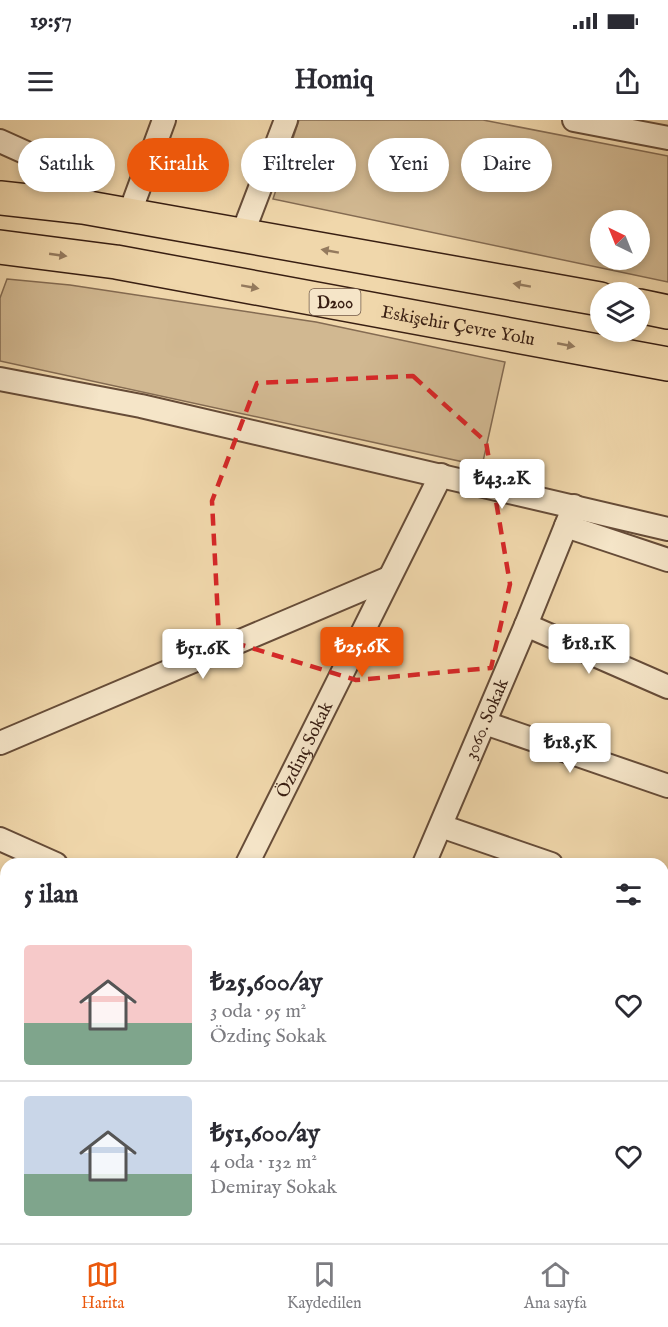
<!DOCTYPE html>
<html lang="tr">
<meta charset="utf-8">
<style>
:root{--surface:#fff;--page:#f7f7f7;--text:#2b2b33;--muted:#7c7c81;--line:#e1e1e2;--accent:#ea580c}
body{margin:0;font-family:"IM FELL English",serif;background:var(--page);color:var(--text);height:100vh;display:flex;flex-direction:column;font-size:22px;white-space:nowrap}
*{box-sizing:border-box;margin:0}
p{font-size:20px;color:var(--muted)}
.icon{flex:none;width:33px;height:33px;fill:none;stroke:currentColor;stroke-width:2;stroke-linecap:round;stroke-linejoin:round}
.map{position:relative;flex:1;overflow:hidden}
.panel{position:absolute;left:0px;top:738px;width:669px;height:386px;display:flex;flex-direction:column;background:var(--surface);border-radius:18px 18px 0 0;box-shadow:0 3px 9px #0003}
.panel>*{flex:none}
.guide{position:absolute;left:18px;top:18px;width:633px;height:54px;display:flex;gap:12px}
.needle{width:39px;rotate:317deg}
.buttons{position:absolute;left:590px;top:90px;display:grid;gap:12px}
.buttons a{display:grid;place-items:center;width:60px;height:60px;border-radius:50%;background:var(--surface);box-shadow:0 3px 9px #0003;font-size:30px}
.price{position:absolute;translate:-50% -51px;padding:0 14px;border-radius:6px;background:#fff;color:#222;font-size:20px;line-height:39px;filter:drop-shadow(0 2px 3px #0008)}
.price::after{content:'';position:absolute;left:50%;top:36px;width:18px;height:14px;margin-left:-9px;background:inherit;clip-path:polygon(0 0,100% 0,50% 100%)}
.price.current{background:var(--accent);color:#fff}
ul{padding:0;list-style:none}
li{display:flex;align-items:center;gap:18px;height:150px;padding:0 24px}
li+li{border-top:2px solid var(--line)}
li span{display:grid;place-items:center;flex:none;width:168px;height:120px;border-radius:6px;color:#555}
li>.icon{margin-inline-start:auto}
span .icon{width:72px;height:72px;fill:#fffc;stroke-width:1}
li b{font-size:26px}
h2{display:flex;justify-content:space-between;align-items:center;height:72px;padding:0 24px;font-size:26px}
.tag{padding:0 21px;border-radius:27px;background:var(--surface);box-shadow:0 3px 9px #0003;font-size:21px;line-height:54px}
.tag.current{background:var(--accent);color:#fff}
.status{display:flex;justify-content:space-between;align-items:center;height:42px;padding:0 30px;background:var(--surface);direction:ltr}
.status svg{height:16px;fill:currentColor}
header{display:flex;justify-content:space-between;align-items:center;height:78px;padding:0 24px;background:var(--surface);font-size:27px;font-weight:700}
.tab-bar{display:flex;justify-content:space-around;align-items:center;height:84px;border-top:2px solid var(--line);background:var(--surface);font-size:16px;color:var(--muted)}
.tab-bar a{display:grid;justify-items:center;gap:3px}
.tab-bar .current{color:var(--accent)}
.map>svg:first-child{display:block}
.green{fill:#d1b891;stroke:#846b52;stroke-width:1.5;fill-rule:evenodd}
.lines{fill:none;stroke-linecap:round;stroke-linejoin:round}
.minor-casing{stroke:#664c38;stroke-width:26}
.highway-casing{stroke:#381e12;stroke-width:36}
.minor{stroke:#f5e5c8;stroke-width:22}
.highway{stroke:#f0d7ab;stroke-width:33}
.oneway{fill:#947a5e}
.marked{fill:none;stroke:#d62828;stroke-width:4.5;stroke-dasharray:12 8;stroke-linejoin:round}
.labels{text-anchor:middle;stroke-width:4.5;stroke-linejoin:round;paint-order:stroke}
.shield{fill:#f5e5c8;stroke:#715a49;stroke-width:1.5}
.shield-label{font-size:16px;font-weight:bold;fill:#381e12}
.street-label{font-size:18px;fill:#381e12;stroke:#f5e5c8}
</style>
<div class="status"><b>19:57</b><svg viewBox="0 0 49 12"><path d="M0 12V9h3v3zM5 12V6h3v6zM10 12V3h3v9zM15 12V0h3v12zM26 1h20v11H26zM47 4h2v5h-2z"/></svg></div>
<header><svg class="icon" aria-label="menu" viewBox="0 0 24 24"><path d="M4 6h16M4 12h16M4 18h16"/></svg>Homiq<svg class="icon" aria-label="share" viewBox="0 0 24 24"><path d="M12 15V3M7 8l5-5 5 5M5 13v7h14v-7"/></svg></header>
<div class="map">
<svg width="668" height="1123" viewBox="0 0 668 1123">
<rect width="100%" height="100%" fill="#f0d7ab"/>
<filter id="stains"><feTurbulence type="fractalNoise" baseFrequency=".00333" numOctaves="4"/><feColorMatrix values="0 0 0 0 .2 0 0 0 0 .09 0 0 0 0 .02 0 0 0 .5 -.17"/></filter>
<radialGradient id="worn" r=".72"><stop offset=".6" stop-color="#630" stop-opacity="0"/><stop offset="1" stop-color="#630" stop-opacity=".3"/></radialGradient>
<g class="green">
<path d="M299 0H483L668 36V162L273 79ZM600 100H639V140H600Z"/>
<polygon points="7,159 70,165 316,202 505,242 482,346 0,241 0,178"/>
<polygon points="92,1118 242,1118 239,1123 89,1123"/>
</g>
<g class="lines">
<g class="minor-casing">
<g id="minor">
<polyline points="574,0 668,18"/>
<polyline points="0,21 40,39"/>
<polyline points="129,95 164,0"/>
<polyline points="242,115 286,0"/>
<polyline points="0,259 141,286 668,409"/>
<polyline points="566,406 668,440"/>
<polyline points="526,505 668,567"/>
<polyline points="485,603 668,666"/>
<polyline points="0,623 389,458"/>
<polyline points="441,706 551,744"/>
<polyline points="0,719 56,744"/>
<path id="s1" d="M247 744 441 355"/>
<path id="s2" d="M424 744 526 505 574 386"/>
<polyline points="663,783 668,784"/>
<polyline points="663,885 668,873"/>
<polyline points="663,912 668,914"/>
<polyline points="0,1003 6,1006"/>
<polyline points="663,1059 668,1062"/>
<polyline points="401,1118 414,1123"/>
<polyline points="71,1123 74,1118"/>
<polyline points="259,1123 262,1118"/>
<polyline points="515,1123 517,1118"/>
</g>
</g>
<g class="highway-casing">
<g id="highway">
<polyline points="0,78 83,87 600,179"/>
<path id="s3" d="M0 127 116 142 668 244"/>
<polyline points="639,186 668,192"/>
</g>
</g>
<use href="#minor" class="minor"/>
<use href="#highway" class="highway"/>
</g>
<defs><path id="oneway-solid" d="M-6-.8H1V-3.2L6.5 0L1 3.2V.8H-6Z" transform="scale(1.5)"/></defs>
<g class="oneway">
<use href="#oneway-solid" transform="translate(330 131) rotate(-170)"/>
<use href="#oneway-solid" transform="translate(58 135) rotate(8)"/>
<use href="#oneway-solid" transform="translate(522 165) rotate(-170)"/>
<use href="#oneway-solid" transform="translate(250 167) rotate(10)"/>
<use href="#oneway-solid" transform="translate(566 225) rotate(11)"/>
</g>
<path class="marked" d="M413 256 486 322 510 464 491 548 356 560 219 518 212 381 257 263Z"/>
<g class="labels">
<rect class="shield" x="309.5" y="169" width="51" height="26" rx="4.5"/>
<g class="shield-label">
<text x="335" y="188">D200</text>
</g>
<g class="street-label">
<text dy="6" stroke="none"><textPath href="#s3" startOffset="465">Eskişehir Çevre Yolu</textPath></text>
<text dy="6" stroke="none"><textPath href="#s2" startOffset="158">3060. Sokak</textPath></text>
<text dy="6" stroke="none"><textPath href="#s1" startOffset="128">Özdinç Sokak</textPath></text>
</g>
</g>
<rect width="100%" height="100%" filter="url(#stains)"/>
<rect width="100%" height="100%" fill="url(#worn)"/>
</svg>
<div class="buttons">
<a><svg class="needle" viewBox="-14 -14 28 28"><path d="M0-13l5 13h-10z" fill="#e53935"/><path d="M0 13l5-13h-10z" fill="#7c7c81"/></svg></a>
<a><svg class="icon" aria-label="layers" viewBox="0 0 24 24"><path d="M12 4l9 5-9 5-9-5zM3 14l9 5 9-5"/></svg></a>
</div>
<b class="price" style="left:502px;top:390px">₺43.2K</b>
<b class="price" style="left:589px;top:555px">₺18.1K</b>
<b class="price current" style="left:362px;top:558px">₺25.6K</b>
<b class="price" style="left:203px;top:560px">₺51.6K</b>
<b class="price" style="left:570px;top:654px">₺18.5K</b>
<div class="guide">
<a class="tag">Satılık</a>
<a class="tag current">Kiralık</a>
<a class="tag">Filtreler</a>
<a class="tag">Yeni</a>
<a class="tag">Daire</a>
</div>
<section class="panel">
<h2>5 ilan<svg class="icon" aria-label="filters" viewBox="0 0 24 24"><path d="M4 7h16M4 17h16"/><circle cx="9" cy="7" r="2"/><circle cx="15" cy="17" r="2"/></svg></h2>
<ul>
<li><span style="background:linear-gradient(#f6c9c9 65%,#7fa58c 0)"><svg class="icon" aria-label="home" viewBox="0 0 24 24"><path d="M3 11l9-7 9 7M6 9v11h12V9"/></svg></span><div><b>₺25,600/ay</b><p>3 oda · 95 m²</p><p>Özdinç Sokak</p></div><svg class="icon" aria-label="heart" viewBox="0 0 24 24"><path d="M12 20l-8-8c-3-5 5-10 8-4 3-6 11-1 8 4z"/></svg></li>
<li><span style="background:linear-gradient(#c9d6e8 65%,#7fa58c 0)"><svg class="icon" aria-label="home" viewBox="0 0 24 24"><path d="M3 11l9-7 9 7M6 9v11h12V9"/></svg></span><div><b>₺51,600/ay</b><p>4 oda · 132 m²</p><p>Demiray Sokak</p></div><svg class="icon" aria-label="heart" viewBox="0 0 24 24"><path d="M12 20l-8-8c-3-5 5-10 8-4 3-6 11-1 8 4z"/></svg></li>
</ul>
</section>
</div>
<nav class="tab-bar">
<a class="current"><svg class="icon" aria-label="map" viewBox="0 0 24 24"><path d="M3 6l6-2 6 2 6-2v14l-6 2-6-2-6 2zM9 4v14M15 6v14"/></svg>Harita</a>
<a><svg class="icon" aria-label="saved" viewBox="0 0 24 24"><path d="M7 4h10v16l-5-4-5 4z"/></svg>Kaydedilen</a>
<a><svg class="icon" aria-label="home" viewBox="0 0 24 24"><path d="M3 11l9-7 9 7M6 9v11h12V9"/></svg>Ana sayfa</a>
</nav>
